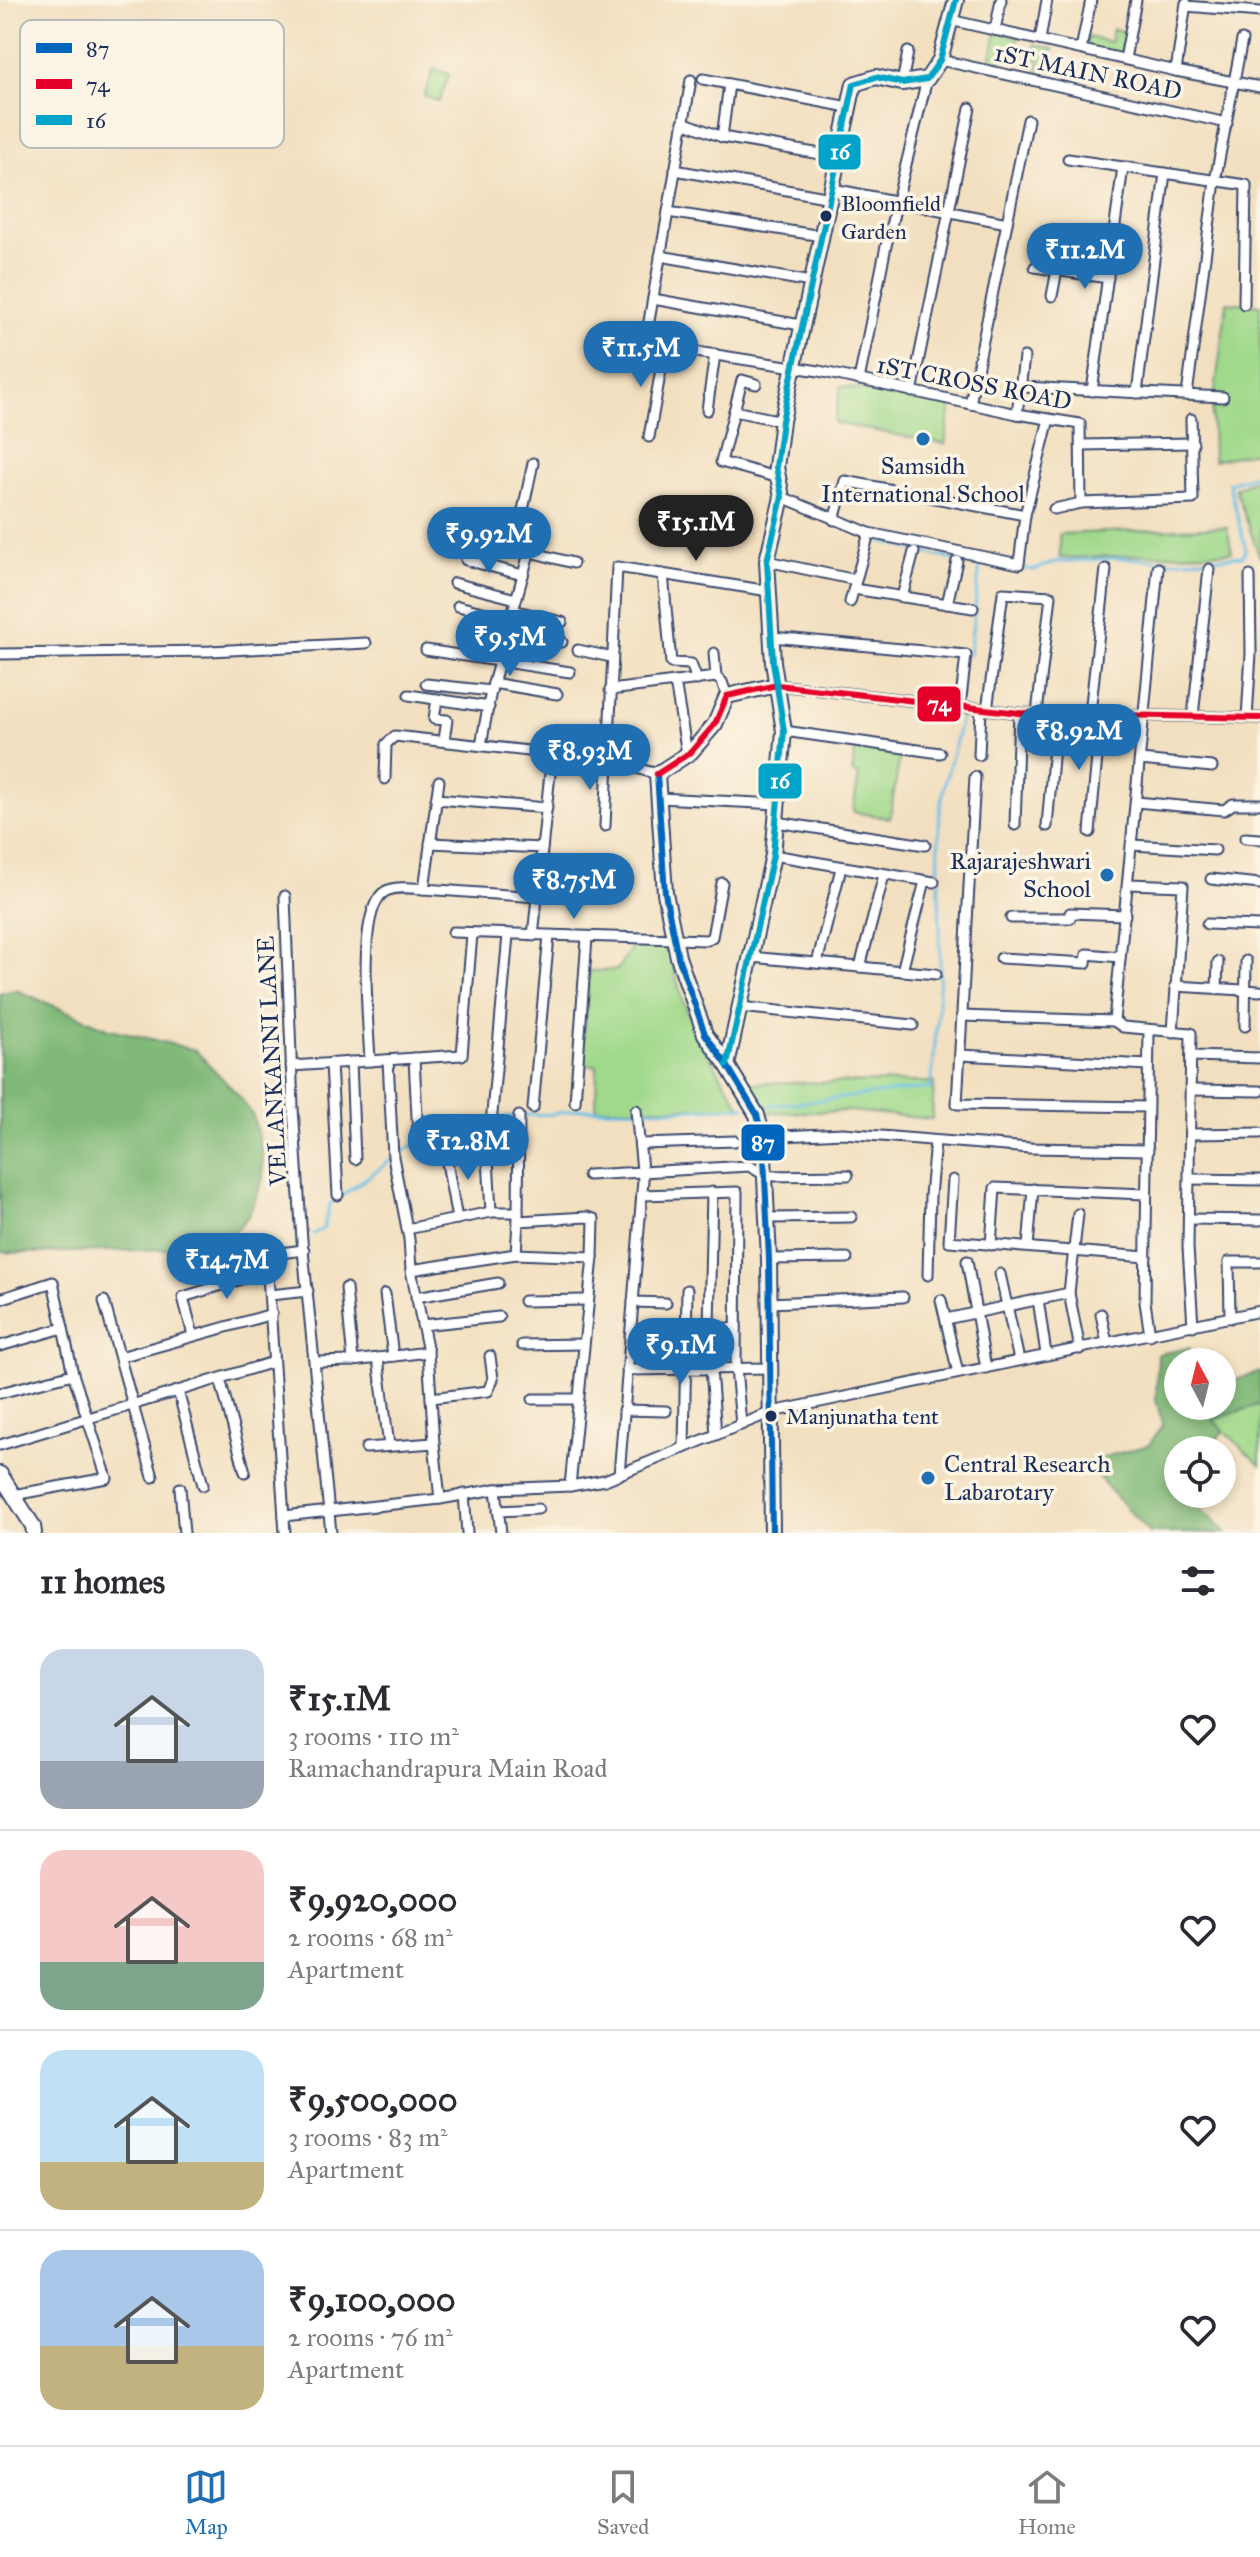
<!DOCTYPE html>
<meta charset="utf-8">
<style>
:root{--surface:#fff;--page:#f2f2f3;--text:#2b2b33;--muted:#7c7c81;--line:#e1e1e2;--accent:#1f6fb2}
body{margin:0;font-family:"IM FELL Great Primer",serif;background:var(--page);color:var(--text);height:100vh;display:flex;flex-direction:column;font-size:30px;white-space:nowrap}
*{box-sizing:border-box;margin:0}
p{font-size:26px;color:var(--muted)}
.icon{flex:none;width:44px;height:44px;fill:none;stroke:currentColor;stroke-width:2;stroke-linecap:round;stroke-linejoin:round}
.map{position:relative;height:1533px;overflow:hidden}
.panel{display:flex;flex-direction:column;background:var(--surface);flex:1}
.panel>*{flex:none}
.needle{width:52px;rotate:353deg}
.buttons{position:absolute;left:1164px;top:1348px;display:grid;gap:16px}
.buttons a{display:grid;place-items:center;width:72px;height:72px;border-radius:50%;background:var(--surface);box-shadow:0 4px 12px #0003;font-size:40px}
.price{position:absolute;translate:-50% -68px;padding:0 18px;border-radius:28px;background:var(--accent);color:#fff;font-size:26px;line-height:52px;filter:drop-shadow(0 2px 4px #0008)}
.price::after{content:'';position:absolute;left:50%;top:48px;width:24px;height:18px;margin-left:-12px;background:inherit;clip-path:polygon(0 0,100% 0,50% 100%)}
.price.on{background:#222;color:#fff}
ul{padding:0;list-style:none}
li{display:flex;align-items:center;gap:24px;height:200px;padding:0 40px}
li+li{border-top:2px solid var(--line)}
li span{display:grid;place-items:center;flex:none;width:224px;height:160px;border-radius:24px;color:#555}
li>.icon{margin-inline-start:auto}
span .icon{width:96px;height:96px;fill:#fffc;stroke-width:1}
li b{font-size:34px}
h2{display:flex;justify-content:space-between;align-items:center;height:96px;padding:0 40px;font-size:34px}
.tabs{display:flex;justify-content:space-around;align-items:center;height:112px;border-top:2px solid var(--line);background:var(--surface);font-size:22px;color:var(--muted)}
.tabs a{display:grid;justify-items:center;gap:4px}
.tabs .on{color:var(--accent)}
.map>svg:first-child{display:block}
.green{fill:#a0d98b;stroke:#5e8474;stroke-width:2}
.forest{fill:#80b977;stroke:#4e746a;stroke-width:2}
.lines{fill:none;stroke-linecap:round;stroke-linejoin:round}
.stream{stroke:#69bfe6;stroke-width:3}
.street-casing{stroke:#3b496d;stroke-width:13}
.secondary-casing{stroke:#3b496d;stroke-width:18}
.primary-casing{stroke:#3b496d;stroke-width:18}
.street{stroke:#fff;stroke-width:9}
.secondary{stroke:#fff;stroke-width:14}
.primary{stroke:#fff;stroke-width:14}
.bus-1-casing{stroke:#fcf5e5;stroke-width:12}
.bus-2-casing{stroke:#fcf5e5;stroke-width:12}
.bus-3-casing{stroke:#fcf5e5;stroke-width:12}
.bus-1{stroke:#0065bd;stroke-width:6}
.bus-2{stroke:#e4002b;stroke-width:6}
.bus-3{stroke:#01a3c8;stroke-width:6}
.bus-dot{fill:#1b2f5e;stroke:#fcf5e5;stroke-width:3}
.poi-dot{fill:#1f6fb2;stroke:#fcf5e5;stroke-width:3}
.labels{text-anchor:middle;stroke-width:7;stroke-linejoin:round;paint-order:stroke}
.bus-label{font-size:22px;fill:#1b2f5e;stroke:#fcf5e5;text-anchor:start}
.street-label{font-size:24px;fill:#1b2f5e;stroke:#fcf5e5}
.poi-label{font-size:24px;fill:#1b2f5e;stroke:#fcf5e5}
.key{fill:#fcf5e5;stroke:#b8babc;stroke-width:2}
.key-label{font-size:22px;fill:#1b2f5e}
.line-badge{stroke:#fcf5e5;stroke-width:3}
.badge-label{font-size:22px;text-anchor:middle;font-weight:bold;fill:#fff}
</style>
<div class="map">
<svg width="1260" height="1533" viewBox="0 0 1260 1533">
<rect width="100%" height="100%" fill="#fcf5e5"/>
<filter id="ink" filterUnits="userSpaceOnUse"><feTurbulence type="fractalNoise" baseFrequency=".0125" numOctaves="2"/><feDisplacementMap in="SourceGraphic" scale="16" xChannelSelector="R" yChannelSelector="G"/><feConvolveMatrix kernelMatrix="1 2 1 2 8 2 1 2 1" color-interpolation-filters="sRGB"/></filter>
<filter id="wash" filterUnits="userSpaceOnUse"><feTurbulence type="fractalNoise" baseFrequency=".006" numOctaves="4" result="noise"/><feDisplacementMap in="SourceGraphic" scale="32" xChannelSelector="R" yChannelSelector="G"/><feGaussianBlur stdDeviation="1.8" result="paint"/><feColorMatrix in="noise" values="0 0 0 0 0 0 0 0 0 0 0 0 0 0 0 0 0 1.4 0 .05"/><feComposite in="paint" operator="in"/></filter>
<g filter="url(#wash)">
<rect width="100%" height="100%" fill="#f2dfbf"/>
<g class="green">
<polygon points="1113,29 1127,32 1121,55 1086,48 1088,37 1110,42"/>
<polygon points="996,32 1019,37 1015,54 1002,52 998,68 989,66"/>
<polygon points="1035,44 1054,49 1045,79 1036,76 1040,60 1031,57"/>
<polygon points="434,69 449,74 439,102 424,96"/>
<polygon points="1227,302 1260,305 1260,451 1213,461 1212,414"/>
<polygon points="841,386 951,406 945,444 834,423"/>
<polygon points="1260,478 1260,558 1235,488"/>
<polygon points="1227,527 1232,552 1060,558 1059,534"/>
<polygon points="856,747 900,754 890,818 853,812 859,774 852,773"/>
<path d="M669 945C681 1014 704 1050 742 1108H596L597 1066 581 1064 589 971 617 970 632 947Z"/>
<polygon points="934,1082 932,1119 848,1111 762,1113 746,1083"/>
<polygon points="1260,1404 1260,1465 1213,1420"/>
</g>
<g class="forest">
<polygon points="16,990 107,1028 195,1050 240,1097 253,1116 263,1155 263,1179 249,1215 238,1228 224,1239 175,1249 36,1253 0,1252 0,993"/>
<polygon points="1189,1348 1193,1362 1178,1362 1178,1406 1222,1406 1222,1384 1260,1372 1260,1404 1213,1420 1224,1431 1207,1450 1178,1450 1178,1494 1184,1494 1227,1533 1149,1533 1085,1462 1149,1445 1163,1424 1156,1400 1158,1354"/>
</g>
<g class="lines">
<g class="stream">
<polyline points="834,524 857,533"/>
<polyline points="871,538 964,563 1035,570 1054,562 1120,558 1169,561 1243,556 1246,550 1229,483 1260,474"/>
<polyline points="969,655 980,565"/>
<path d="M757 1107 931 1088C935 1047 939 1006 940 965 941 914 936 863 940 812 943 777 958 745 962 710"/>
<polyline points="313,1234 323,1229 330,1204 410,1147 458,1128 512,1116 553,1114 581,1109 674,1110 745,1107"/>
</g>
</g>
</g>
<g filter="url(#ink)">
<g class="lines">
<g class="street-casing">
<g id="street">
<polyline points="1186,6 1260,12"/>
<polyline points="950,20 1176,71 1260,87"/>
<polyline points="995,30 1001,0"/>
<polyline points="1040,40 1047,0"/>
<polyline points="1081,49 1091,0"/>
<polyline points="1125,59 1136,0"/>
<polyline points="940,60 1227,123"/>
<polyline points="1176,71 1186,3"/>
<polyline points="703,79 848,107"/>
<polyline points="691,80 645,344 819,371 1017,414 1080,424 1081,503"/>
<polyline points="902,83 908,52"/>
<polyline points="683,122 722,137 838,157"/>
<polyline points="722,137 729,84"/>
<polyline points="1068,159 1246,185 1244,304"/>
<polyline points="675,170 831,198"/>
<polyline points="833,189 1007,223"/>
<polyline points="668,212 822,236"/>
<polyline points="660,256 811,282"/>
<polyline points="1035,267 1108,278"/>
<polyline points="1052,296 1057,270"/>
<polyline points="653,299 801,325"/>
<polyline points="859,380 886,246 927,79"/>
<polyline points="756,384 742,380 721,462 779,478"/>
<polyline points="1022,387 1223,397"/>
<polyline points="1092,391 1123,167"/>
<polyline points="912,392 970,108"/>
<polyline points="1137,393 1165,173"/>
<polyline points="1187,395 1215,181 1242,40"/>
<polyline points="970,404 1028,120"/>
<polyline points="707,410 715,354"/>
<polyline points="734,411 782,421"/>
<polyline points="1017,414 1024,357"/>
<polyline points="649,437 665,347"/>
<polyline points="1081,445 1193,443"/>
<polyline points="782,497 869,533 1019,564 1025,515 1049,419"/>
<polyline points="1054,509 1081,503 1193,499 1191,419"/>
<polyline points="834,520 845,481 1025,515"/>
<polyline points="484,540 573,563"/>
<polyline points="466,560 523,575"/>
<polyline points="767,561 856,580"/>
<polyline points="663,574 671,663 691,664 697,680"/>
<polyline points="454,583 516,599"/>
<polyline points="854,589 973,608"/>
<polyline points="902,597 914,552"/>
<polyline points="850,602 869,533"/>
<polyline points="947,604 957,561"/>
<polyline points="458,606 511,619"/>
<polyline points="513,610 562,622"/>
<polyline points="507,632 562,642"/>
<polyline points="772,637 966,655 960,707"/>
<polyline points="426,650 570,672"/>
<polyline points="578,650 611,657"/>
<polyline points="714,653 716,677"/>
<polyline points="0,654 210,651 366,643"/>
<polyline points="675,682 687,754"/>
<polyline points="493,683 557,694"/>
<polyline points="426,684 491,691"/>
<polyline points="777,685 1019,713 1260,718"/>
<polyline points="610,690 716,677 722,682 727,696"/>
<polyline points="409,695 489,707"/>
<polyline points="437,699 434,719 447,720 444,740"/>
<polyline points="987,710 1003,593 1051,596 1037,713"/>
<polyline points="1090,713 1106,569"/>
<polyline points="1193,716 1209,569"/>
<polyline points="1247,718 1251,653 1250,576"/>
<polyline points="784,731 940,753"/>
<polyline points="481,745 491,691 534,535 519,529 533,463"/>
<polyline points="979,755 981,709"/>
<polyline points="1140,760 1212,767"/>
<polyline points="975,777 957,1104 1147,1107"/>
<polyline points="385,779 386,744 395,736 609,760 657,774"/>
<polyline points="439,781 424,889 537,897"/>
<polyline points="659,798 777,804"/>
<polyline points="436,799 547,808"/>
<polyline points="1136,802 1224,810 1233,804 1260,804"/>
<polyline points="776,822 925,845"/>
<polyline points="1015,825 1019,713"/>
<polyline points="605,826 617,567 769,591"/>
<polyline points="1047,826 1057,713"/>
<polyline points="1090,832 1101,714"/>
<polyline points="1245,838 1260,839"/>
<polyline points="430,843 542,848"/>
<polyline points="1132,845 1215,850"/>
<polyline points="773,855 934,882"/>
<polyline points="1211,879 1260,884"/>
<polyline points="1128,884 1183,886 1173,1032"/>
<polyline points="285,896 293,1108 302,1240 331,1533"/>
<polyline points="1011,918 1070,918 1070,913 1125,915"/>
<polyline points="1207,924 1260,926"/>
<polyline points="453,932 707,940 712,937 722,883"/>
<polyline points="533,936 552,754"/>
<polyline points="751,957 936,974"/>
<polyline points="1001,958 1086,963 1087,954 1120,957"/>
<polyline points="817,963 841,868"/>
<polyline points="860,967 884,875"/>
<polyline points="902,971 925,881"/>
<polyline points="1175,986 1260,991"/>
<polyline points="1217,989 1218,962"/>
<polyline points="740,1007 913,1025"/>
<polyline points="962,1016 1114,1021 1123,1027 1191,1033 1188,1247 1193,1326"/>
<polyline points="1114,1021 1158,568"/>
<polyline points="1245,1026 1246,961"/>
<polyline points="1149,1031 1145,1302 1150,1335"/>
<polyline points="960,1055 1148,1065"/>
<polyline points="1191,1056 1260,1058"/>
<polyline points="414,1058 418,1136"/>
<polyline points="388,1060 393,1157 409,1239 411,1270 428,1352 434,1443"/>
<path d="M370 1061C369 1028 355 907 386 891 397 886 412 888 424 889"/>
<polyline points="351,1062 355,1159"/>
<polyline points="331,1063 338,1195"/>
<polyline points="291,1066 462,1055 472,934"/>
<polyline points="1191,1090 1260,1091"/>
<polyline points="575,1102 587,938"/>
<polyline points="533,1108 549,936"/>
<polyline points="1190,1134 1260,1133"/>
<polyline points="763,1137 843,1133 1030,1148 1148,1150"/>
<polyline points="641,1144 735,1141"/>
<polyline points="445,1151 457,1219"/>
<polyline points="588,1175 749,1166 767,1176 848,1175"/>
<polyline points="1190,1179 1260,1180"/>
<polyline points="953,1180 949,1241 1146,1257"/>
<polyline points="712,1192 709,1327 736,1329"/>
<polyline points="642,1195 737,1192 736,1368 741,1425"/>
<polyline points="491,1212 488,1158 508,935"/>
<polyline points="518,1212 519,1116"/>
<polyline points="1078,1214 1069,1293 1080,1349"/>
<polyline points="767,1218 851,1217"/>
<polyline points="1190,1219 1260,1220"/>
<polyline points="407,1229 491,1212 518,1212 518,1221 587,1217 594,1219 593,1257 570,1486"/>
<polyline points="263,1244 264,1255 304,1250"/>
<polyline points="991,1245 995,1188 1146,1194"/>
<polyline points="1028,1247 1033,1189"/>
<polyline points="516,1254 518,1221"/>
<polyline points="769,1259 847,1258"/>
<polyline points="267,1260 285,1533"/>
<polyline points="967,1261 986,1368"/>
<polyline points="411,1270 516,1254 593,1257"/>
<polyline points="1000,1274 1019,1360"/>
<polyline points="928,1275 930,1196 935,1142"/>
<polyline points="385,1294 393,1356"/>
<polyline points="270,1295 308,1291"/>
<polyline points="416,1297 498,1283"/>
<polyline points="0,1299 53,1282 63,1328"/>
<polyline points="1038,1299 1046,1354"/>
<polyline points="941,1300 958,1373"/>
<polyline points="104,1301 153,1477"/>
<polyline points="524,1301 588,1300"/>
<polyline points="633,1302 666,1303"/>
<polyline points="770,1303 903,1297"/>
<polyline points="1101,1314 1107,1343"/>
<polyline points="1230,1318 1229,1262 1260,1262"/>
<polyline points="946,1319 1069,1293"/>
<polyline points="422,1325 499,1317"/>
<polyline points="193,1335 183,1297 268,1271"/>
<polyline points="630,1335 663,1335"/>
<polyline points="522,1345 583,1344"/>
<polyline points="0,1346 63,1328 73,1374"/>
<polyline points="120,1357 272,1314"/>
<polyline points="378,1358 389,1446"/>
<polyline points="353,1361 428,1352"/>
<polyline points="315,1362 353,1361 346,1288"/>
<polyline points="711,1369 716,1435"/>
<polyline points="627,1370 771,1368"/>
<polyline points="220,1379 245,1472"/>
<polyline points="178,1391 203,1485"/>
<polyline points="0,1393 73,1374 107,1478 13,1495"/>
<polyline points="431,1398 488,1391 493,1379 490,1356"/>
<polyline points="533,1399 578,1399"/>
<polyline points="623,1410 666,1411"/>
<polyline points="0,1445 273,1362"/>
<polyline points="366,1448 434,1443 440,1499"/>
<polyline points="684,1448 687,1290"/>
<polyline points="619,1475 643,1180 636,1110"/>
<polyline points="180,1488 184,1533"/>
<polyline points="496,1489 501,1533"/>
<polyline points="464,1494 467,1533"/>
<polyline points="498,1511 538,1509"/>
<polyline points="284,1516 440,1499 496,1489 570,1486 605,1480 772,1412 1260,1311"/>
</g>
</g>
<g class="secondary-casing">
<g id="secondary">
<polyline points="727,1065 773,855 784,731 773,662 767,561 782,497 776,467 782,421 854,84 876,77 902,83 927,79 940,60 956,0"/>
<polyline points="772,1533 769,1259 763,1137 757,1115 727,1065 705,1034 678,957 665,893 657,774 691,752 715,724 727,696 777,685"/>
</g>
</g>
<g class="primary-casing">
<polyline id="primary" points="0,1474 33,1526 34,1533"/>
</g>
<use href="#street" class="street"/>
<use href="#secondary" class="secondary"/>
<use href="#primary" class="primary"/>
<g class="bus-1-casing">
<polyline id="bus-1" points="657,774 665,893 678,957 705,1034 727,1065 757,1115 763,1137 769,1259 772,1533"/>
</g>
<g class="bus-2-casing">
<polyline id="bus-2" points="657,774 691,752 715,724 727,696 777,685 1019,713 1260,718"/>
</g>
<g class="bus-3-casing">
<polyline id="bus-3" points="727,1065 773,855 784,731 773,662 767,561 782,497 776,467 782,421 854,84 876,77 902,83 927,79 940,60 956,0"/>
</g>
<use href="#bus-1" class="bus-1"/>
<use href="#bus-2" class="bus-2"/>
<use href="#bus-3" class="bus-3"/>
</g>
</g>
<g class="bus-dot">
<circle cx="826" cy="216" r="7"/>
<circle cx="771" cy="1416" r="7"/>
</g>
<g class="poi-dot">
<circle cx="923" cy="439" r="8"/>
<circle cx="1107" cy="875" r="8"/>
<circle cx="928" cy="1478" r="8"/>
</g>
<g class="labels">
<g class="bus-label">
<text x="841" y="211">Bloomfield<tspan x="841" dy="28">Garden</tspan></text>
<text x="786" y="1424">Manjunatha tent</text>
</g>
<g class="street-label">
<text transform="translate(1088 72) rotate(12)" y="8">1ST MAIN ROAD</text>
<text transform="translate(974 383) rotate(11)" y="8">1ST CROSS ROAD</text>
<text transform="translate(272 1061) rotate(-93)" y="8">VELANKANNI LANE</text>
</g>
<g class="poi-label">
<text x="923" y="474">Samsidh<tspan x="923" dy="28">International School</tspan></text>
<text x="1091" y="869" text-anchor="end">Rajarajeshwari<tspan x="1091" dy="28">School</tspan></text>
<text x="944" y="1472" text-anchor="start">Central Research<tspan x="944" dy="28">Labarotary</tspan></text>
</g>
</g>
<rect x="20" y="20" width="264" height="128" rx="12" class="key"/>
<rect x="36" y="43" width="36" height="10" fill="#0065bd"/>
<rect x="36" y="79" width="36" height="10" fill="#e4002b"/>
<rect x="36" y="115" width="36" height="10" fill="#01a3c8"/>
<g class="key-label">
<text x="86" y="56">87</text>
<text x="86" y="92">74</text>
<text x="86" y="128">16</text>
</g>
<g class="line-badge">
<rect x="817" y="133" width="45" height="38" rx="8" fill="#01a3c8"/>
<rect x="916" y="685" width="46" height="38" rx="8" fill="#e4002b"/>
<rect x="757" y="762" width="46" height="38" rx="8" fill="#01a3c8"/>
<rect x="740" y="1123" width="46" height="39" rx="8" fill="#0065bd"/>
</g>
<g class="badge-label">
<text x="840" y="159">16</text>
<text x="939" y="711">74</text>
<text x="780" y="788">16</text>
<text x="763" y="1150">87</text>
</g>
</svg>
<div class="buttons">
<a><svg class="needle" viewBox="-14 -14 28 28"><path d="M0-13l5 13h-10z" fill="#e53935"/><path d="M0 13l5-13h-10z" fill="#7c7c81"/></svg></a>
<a><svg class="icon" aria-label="locate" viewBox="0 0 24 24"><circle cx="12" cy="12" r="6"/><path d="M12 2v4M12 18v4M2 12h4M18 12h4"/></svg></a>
</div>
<b class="price" style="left:1085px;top:291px">₹11.2M</b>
<b class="price" style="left:641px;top:389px">₹11.5M</b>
<b class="price on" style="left:696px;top:563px">₹15.1M</b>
<b class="price" style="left:489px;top:575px">₹9.92M</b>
<b class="price" style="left:510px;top:678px">₹9.5M</b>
<b class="price" style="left:1079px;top:772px">₹8.92M</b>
<b class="price" style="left:590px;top:792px">₹8.93M</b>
<b class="price" style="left:574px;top:921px">₹8.75M</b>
<b class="price" style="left:468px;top:1182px">₹12.8M</b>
<b class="price" style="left:227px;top:1301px">₹14.7M</b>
<b class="price" style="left:681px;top:1386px">₹9.1M</b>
</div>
<section class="panel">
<h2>11 homes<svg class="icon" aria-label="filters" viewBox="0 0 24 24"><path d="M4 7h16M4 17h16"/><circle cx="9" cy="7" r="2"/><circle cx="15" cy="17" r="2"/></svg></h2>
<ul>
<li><span style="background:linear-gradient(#c9d6e8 70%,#9aa5b1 0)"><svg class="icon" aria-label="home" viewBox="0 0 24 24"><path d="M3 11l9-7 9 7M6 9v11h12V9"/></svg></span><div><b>₹15.1M</b><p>3 rooms · 110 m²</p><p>Ramachandrapura Main Road</p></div><svg class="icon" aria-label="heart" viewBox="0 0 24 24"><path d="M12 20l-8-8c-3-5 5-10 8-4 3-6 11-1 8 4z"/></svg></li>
<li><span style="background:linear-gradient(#f6c9c9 70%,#7fa58c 0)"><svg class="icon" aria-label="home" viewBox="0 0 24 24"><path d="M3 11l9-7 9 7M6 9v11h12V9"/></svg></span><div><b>₹9,920,000</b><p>2 rooms · 68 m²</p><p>Apartment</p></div><svg class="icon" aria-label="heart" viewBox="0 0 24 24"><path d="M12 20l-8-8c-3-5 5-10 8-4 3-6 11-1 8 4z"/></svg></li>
<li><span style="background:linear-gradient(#bfe0f5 70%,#c2b280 0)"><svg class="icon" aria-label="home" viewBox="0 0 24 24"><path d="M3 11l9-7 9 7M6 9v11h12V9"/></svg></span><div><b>₹9,500,000</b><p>3 rooms · 83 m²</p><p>Apartment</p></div><svg class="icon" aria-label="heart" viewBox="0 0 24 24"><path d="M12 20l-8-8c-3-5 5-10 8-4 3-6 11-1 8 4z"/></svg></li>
<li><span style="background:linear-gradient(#a9c7e8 60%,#c2b280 0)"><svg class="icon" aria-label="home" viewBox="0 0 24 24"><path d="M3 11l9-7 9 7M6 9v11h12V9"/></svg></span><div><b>₹9,100,000</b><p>2 rooms · 76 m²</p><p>Apartment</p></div><svg class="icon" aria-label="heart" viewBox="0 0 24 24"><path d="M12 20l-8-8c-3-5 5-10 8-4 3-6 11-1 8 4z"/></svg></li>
</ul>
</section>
<nav class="tabs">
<a class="on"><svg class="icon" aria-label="map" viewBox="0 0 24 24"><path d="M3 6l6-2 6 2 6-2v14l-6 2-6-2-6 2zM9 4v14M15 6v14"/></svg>Map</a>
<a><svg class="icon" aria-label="saved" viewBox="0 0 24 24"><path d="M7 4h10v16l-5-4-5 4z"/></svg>Saved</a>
<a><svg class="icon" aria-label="home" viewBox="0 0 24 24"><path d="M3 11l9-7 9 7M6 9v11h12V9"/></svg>Home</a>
</nav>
